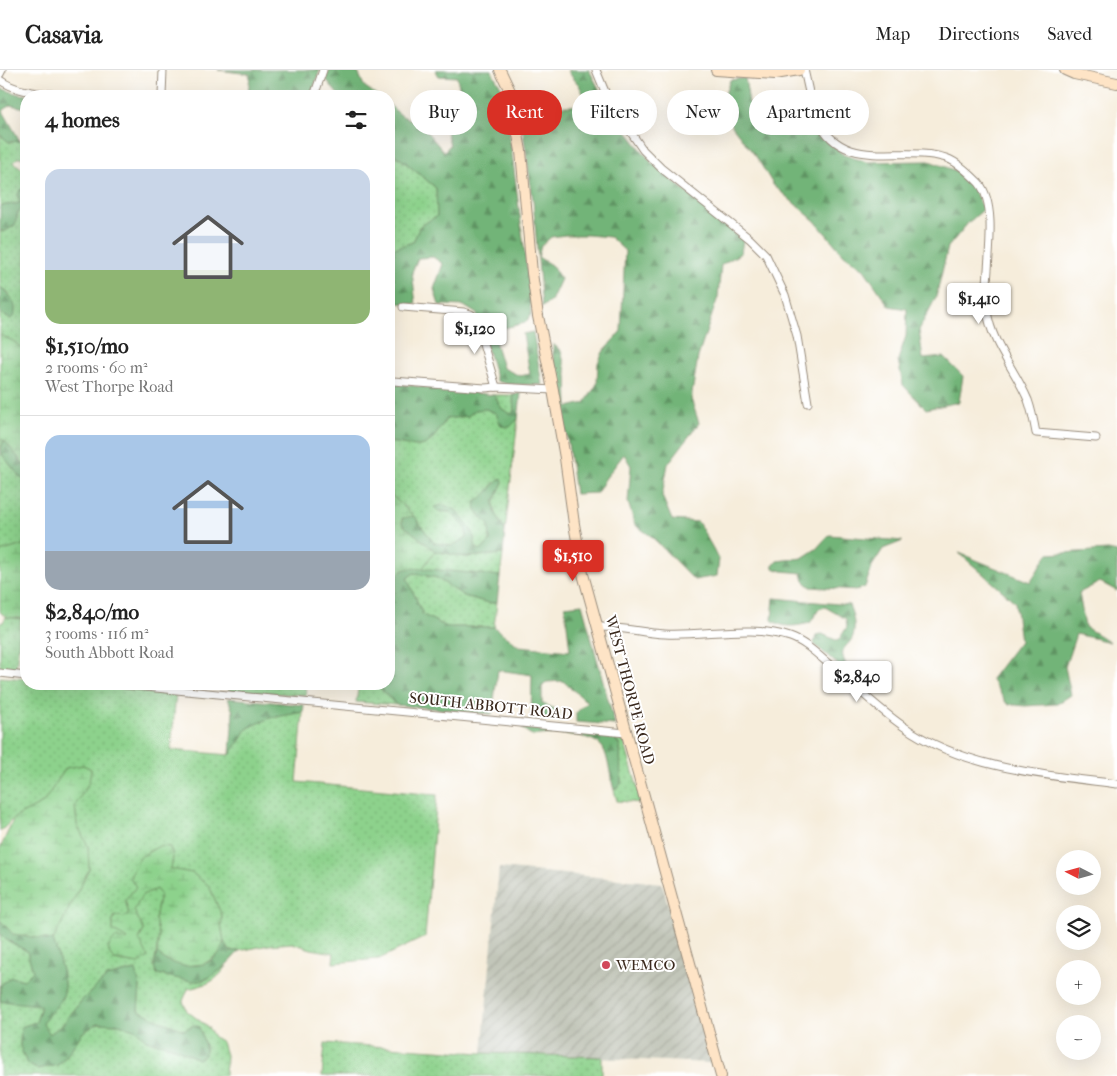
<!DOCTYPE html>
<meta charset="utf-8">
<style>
:root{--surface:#fff;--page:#f6f6f6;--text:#222;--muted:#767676;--line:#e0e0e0;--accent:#d93025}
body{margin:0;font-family:"IM FELL French Canon",serif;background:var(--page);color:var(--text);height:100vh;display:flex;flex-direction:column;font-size:19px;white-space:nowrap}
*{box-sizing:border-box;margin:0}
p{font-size:16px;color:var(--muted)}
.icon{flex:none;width:28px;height:28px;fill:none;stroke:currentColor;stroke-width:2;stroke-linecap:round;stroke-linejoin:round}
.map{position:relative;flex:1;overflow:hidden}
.drawer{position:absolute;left:20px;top:20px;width:375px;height:600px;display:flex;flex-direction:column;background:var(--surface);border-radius:20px;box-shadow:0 5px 20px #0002}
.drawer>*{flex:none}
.top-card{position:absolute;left:410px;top:20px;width:475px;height:45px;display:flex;gap:10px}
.needle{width:32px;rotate:276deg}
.buttons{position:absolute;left:1056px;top:780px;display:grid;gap:10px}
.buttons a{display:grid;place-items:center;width:45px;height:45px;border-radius:50%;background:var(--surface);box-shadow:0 5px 20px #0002;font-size:25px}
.price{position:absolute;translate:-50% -42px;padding:0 11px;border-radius:5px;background:#fff;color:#222;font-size:16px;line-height:32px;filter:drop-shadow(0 1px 2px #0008)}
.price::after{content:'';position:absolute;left:50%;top:30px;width:15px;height:11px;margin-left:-8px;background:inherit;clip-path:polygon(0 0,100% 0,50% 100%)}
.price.on{background:var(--accent);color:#fff}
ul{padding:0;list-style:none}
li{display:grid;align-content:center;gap:10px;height:265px;padding:0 25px}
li+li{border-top:1px solid var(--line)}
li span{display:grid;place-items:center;height:155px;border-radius:15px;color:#555}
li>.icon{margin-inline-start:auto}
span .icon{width:90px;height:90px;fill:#fffc;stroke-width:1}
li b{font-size:21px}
h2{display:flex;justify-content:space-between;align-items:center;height:60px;padding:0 25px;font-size:21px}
.tag{padding:0 18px;border-radius:22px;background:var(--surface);box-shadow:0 5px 20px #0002;font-size:18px;line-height:45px}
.tag.on{background:var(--accent);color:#fff}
header{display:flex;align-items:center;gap:30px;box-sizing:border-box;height:70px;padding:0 25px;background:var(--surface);border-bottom:1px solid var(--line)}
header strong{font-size:24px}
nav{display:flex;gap:28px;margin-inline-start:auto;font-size:18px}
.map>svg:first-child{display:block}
.industrial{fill:url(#industrial-furrows)}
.grass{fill:url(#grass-dots);stroke:#647e55}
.forest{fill:url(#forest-firs);stroke:#566f4b}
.wetland{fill:url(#wetland-marsh);stroke:#647e55}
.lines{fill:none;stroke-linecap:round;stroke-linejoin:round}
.street-casing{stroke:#988c7c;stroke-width:9}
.secondary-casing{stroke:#988c7c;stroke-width:12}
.street{stroke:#fff;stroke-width:7}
.secondary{stroke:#fee4c6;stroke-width:10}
.poi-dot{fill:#d1495b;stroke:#fff;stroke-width:2}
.labels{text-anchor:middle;stroke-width:4;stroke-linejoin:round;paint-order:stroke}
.street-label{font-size:15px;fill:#3b2a1e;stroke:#fff}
.poi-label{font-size:15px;fill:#3b2a1e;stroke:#fff;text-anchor:start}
</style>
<header>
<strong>Casavia</strong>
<nav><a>Map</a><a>Directions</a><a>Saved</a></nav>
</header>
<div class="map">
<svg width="1117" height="1006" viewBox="0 0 1117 1006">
<defs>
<pattern id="industrial-furrows" width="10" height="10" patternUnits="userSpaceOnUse" patternTransform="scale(1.25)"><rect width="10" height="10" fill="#c2c6b9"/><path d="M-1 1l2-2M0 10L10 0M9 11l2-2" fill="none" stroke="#a8aa9f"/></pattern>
<pattern id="grass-dots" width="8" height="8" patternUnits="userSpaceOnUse" patternTransform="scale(1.25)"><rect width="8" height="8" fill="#8dd28c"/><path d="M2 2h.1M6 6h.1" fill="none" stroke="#7bb478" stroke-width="1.8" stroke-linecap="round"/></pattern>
<pattern id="forest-firs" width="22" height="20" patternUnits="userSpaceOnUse" patternTransform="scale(1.25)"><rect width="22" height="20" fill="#72b478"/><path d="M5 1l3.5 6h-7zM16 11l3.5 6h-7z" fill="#5f9362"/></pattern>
<pattern id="wetland-marsh" width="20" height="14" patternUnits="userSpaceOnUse" patternTransform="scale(1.25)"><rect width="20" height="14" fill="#8dd28c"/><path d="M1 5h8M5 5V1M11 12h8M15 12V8" fill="none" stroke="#7bb478"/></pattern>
</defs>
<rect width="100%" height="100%" fill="#fff"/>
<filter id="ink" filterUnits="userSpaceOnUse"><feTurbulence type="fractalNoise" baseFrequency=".02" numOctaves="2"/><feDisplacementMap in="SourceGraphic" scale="10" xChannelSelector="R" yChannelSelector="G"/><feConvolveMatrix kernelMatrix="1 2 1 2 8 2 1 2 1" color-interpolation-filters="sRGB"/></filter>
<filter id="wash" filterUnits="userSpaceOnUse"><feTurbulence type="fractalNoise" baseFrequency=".0096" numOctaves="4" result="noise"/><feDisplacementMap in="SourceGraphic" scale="20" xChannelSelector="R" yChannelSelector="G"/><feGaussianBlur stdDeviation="1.12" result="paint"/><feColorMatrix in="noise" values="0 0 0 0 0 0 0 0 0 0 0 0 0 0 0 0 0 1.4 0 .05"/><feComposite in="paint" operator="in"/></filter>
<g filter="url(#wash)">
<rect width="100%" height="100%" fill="#f6eddb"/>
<polygon class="industrial" points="499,798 662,813 711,993 482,983"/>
<g class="grass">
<polygon points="0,65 9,72 20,71 26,83 26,87 18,88 14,92 26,102 26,117 20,120 20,133 0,136"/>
<polygon points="389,84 396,85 436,118 437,146 420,156 413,172 389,180"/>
<polygon points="24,137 26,138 26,282 13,271 0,265 0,243 10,249 9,223 0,217 0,161 6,161 18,142"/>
<polygon points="494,325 513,325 514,341 511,344 502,339"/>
<path d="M486 339 496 343 510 357 518 349 505 461C492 437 491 437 503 412L494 413 476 441 489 455 490 471 482 480 476 479 473 463 456 440 438 441 451 442 465 457 467 467 452 476 434 473 414 446 389 423V372C426 377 425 383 446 349L468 346 475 340Z"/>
<polygon points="0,369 4,370 0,382 20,407 26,411 26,474 0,482"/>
<polygon points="435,481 465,487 503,484 500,506 422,499"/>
<polygon points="414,503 437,508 464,526 489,533 497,532 494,557 447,557 423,545 407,508"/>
<polygon points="6,547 21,549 16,600 0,599 0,553 3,552"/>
<path d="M0 607 26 609V614H79L176 622 171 680 230 685 248 658 270 648 303 642 297 712 437 725 425 867 379 889 333 893 334 883 311 879 292 873 269 875 239 881H230L224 872 221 855 222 846 209 816 192 803 171 799 173 787 170 777C146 776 139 788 130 807L136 817 125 830 129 844 125 847 115 846 113 850V861L128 869 125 871 116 868C107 876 106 880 114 890L139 894 147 887 139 869 144 860 134 841 142 825 156 819 160 824 155 849 159 866 154 896 157 904 198 911 207 909 227 896C214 913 208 914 188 919L183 931 187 941 208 957 214 967 222 972 226 985 225 1006H0V864L5 869 27 881 33 901 24 910 11 907 1 915 0 930 40 935V940L36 952 21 957 20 976 27 994 37 999 58 995 68 984 82 963 98 953 119 954 138 960 146 970 171 976 198 989 205 985V976L199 957 194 955 184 960 163 952 138 940 140 917 135 900 107 907 83 929 63 954 50 964 43 954C47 943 56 938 62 928 69 915 57 884 53 870L89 799 88 776 77 755 75 735 89 712 91 699 83 695 66 698 43 733 14 748 0 762Z"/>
<polygon points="230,614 305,614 306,625 229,621"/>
<polygon points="359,614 380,614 381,619 396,635 356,632"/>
<polygon points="613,666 624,671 642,733 617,731 614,720 621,714 620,676"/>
<polygon points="325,973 482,983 602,987 602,1006 322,1006"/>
</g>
<g class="forest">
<polygon points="218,0 320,0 311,26 248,26 250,4"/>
<polygon points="329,0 353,0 359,4 364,16 378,26 339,26 326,9"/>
<path d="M435 0H491L504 22 529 216 531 245 525 253 492 261 503 298 520 306 530 304 523 264 533 262 542 315 507 314 497 311 477 244 464 236 439 235 434 219 443 194 433 187 418 188 412 202 416 234 395 233 390 238C393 254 399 269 389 283V180L413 172 420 156 437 146 436 118 396 85 389 84V35L402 46 420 54 444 82 450 75 440 40 461 26 457 7 439 6Z"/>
<polygon points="569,0 589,0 612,43 652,93 743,170 741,183 721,195 718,227 698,287 691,329 699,353 668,394 662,426 672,450 698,452 719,489 717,506 694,510 651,466 635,455 628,432 631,396 624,384 605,409 597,423 575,424 568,373 553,294 553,274 561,281 567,305 568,337 585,333 597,314 598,293 603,282 621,261 625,181 610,167 588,165 565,165 551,167 541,176 538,187 551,195 561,209 551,231 542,237 533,130 521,47 533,37 571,36 588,33 579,15 569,3"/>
<polygon points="745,8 749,33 769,42 796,43 820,66 844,85 867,92 929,91 965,104 984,139 968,153 948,177 936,227 919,260 923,289 944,287 963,306 959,332 926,339 903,315 898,290 906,266 907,239 889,236 863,198 844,185 815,151 774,116 757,88 722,43 724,27 730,10"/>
<polygon points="0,18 18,24 38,26 26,26 26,38 10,35 3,41 20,71 9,72 0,65"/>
<polygon points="26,117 26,138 24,137 18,142 15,155 6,161 0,161 0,136 20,133 18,125 20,120"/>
<path d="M0 217C10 224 18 234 14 247L10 249 0 243Z"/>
<path d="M389 313 494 325 502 339 511 344 514 341 513 325 521 323 518 349 510 357 501 356 496 343 486 339 475 340 468 346 446 349C425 383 426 377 389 372Z"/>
<polygon points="4,370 26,397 26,411 20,407 0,382"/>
<path d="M502 408 503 412 494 432 495 442 505 461 503 484 465 487 435 481 402 454V447L414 446 434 473 452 476 467 467 465 457 451 442 438 441 434 437 444 435 456 440 473 463 476 479 482 480 490 471 489 455 476 441 475 431C490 425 489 416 502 408Z"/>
<polygon points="829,465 903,471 883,479 872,496 865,517 858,520 811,517 804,511 802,503 782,501 773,498 773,495 777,491 802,488 816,479"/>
<polygon points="1108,480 1117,482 1117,521 1100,512 1079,523 1085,557 1110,572 1076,564 1065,597 1071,625 1057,634 1025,636 1007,634 991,609 1020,571 1015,532 959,483 1030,512 1048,484"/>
<path d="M409 497 500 506 497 532 489 533 464 526 437 508 414 503 407 508 423 545 447 557H494L519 576 570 581 565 536 582 534 615 655 576 652V643L587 632 563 611 547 612 542 617V633L559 641 560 651 531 647 532 605 498 600 492 644 396 635 381 619 380 614H389V526L395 523C396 509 394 503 409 497Z"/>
<path d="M774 528 849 535C853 544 856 556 853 566 848 579 837 576 846 594L843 599 814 574 816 565 822 564 838 571 847 557 846 549 825 537 819 539 810 553C797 556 783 559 772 550Z"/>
<polygon points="228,628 304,635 303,642 270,648 248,658 230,685 233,642"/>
<path d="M521 658 613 666 620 676 621 714 614 720C611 710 608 686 603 678 593 662 550 663 533 666Z"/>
<path d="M0 850 13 864 53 870C57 884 69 915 62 928 57 938 47 943 43 954L50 964 63 954 83 929 107 907 136 900 140 917 138 940 163 952 184 960 194 955 199 957 205 976V985L198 989 171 976 146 970 137 960 119 954 98 953 82 963 68 984 58 995 37 999 27 994 20 976 21 957 36 952 40 940V935L0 931 1 915 11 907 24 910 33 901 27 881 5 869 0 864Z"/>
<path d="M224 872 230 881H239C229 893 215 908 199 911 188 912 168 906 157 904L154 896 157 883C174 896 204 903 219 883 221 880 223 875 224 872Z"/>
</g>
<g class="wetland">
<polygon points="0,265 13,271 26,282 26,397 4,370 0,369"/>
<path d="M389 423 414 446 402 448V454L435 481 422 499C398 496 397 502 395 523L389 526Z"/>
<polygon points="26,474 26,549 6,547 0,542 0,482"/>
<polygon points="83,695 91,699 89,712 75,736 77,755 88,776 89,799 53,870 13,864 0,850 0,779 14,748 43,733 66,698"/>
<path d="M159 776 170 777 173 787 171 799 192 803 209 816 222 846 221 855 224 872 219 884 204 894 183 896 165 890 157 883 159 866 155 849 160 824 156 819 142 825 134 841 144 860 139 869 148 887 139 894 114 890C106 880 107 876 116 868L125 871 128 869 113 861V850L115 846 125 847 129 844 125 830 136 817 130 807 140 787Z"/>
</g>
</g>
<g filter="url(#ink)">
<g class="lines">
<g class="street-casing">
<g id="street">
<polyline points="596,0 608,29 643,80 661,98 750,169 766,185 785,225 797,266 808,333"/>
<path d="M804 0C808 15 810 34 817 48 843 104 900 74 946 88 958 92 970 104 979 113 1001 140 983 208 987 241 992 275 1015 299 1028 330 1032 341 1034 352 1036 363L1096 368"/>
<polyline points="0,4 2,0"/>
<path d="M0 10C19 24 46 23 69 26"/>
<polyline points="162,26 163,0"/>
<polyline points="314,26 323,0"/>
<polyline points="403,237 464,242 471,244 476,250 496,317"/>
<polyline points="393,311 485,318 496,317 553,320"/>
<path d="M597 557C620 556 642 563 665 564 706 566 750 554 790 567 805 572 818 585 830 595 854 615 877 638 903 656 963 699 1046 705 1117 714"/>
<polyline points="0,603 26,606"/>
<polyline points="114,614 626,663"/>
</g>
</g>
<g class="secondary-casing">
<g id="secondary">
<polyline points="500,0 510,21 521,81 532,203 538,246 553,320 565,388 574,454 583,504 721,1006"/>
<polyline points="716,0 775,4 799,0"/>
<polyline points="1065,0 1074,4 1117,13"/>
</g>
</g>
<use href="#street" class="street"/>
<use href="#secondary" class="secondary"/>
</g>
</g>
<circle class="poi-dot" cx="606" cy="895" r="5"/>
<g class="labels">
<g class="street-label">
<text transform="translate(630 620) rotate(75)" y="5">WEST THORPE ROAD</text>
<text transform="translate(491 636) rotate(6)" y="5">SOUTH ABBOTT ROAD</text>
</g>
<g class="poi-label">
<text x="616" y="900">WEMCO</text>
</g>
</g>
</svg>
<div class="buttons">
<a><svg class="needle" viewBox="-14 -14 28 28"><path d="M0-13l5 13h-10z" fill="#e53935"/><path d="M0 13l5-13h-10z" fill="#767676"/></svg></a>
<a><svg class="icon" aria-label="layers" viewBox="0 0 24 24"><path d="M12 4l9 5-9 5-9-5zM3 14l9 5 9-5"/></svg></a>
<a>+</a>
<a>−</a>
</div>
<b class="price" style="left:979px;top:255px">$1,410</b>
<b class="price" style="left:475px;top:285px">$1,120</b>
<b class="price on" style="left:573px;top:512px">$1,510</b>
<b class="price" style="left:857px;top:633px">$2,840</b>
<div class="top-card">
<a class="tag">Buy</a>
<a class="tag on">Rent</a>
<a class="tag">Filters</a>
<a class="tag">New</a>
<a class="tag">Apartment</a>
</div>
<section class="drawer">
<h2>4 homes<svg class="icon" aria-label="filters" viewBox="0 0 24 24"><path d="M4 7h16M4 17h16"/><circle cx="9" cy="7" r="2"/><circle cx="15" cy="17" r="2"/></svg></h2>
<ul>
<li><span style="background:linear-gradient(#c9d6e8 65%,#8fb573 0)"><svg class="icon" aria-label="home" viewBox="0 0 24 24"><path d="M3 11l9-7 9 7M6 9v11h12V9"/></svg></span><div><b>$1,510/mo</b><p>2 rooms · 60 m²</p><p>West Thorpe Road</p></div></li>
<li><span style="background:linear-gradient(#a9c7e8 75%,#9aa5b1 0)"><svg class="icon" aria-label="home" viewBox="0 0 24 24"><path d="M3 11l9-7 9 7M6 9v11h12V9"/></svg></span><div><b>$2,840/mo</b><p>3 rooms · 116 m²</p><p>South Abbott Road</p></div></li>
</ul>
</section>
</div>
